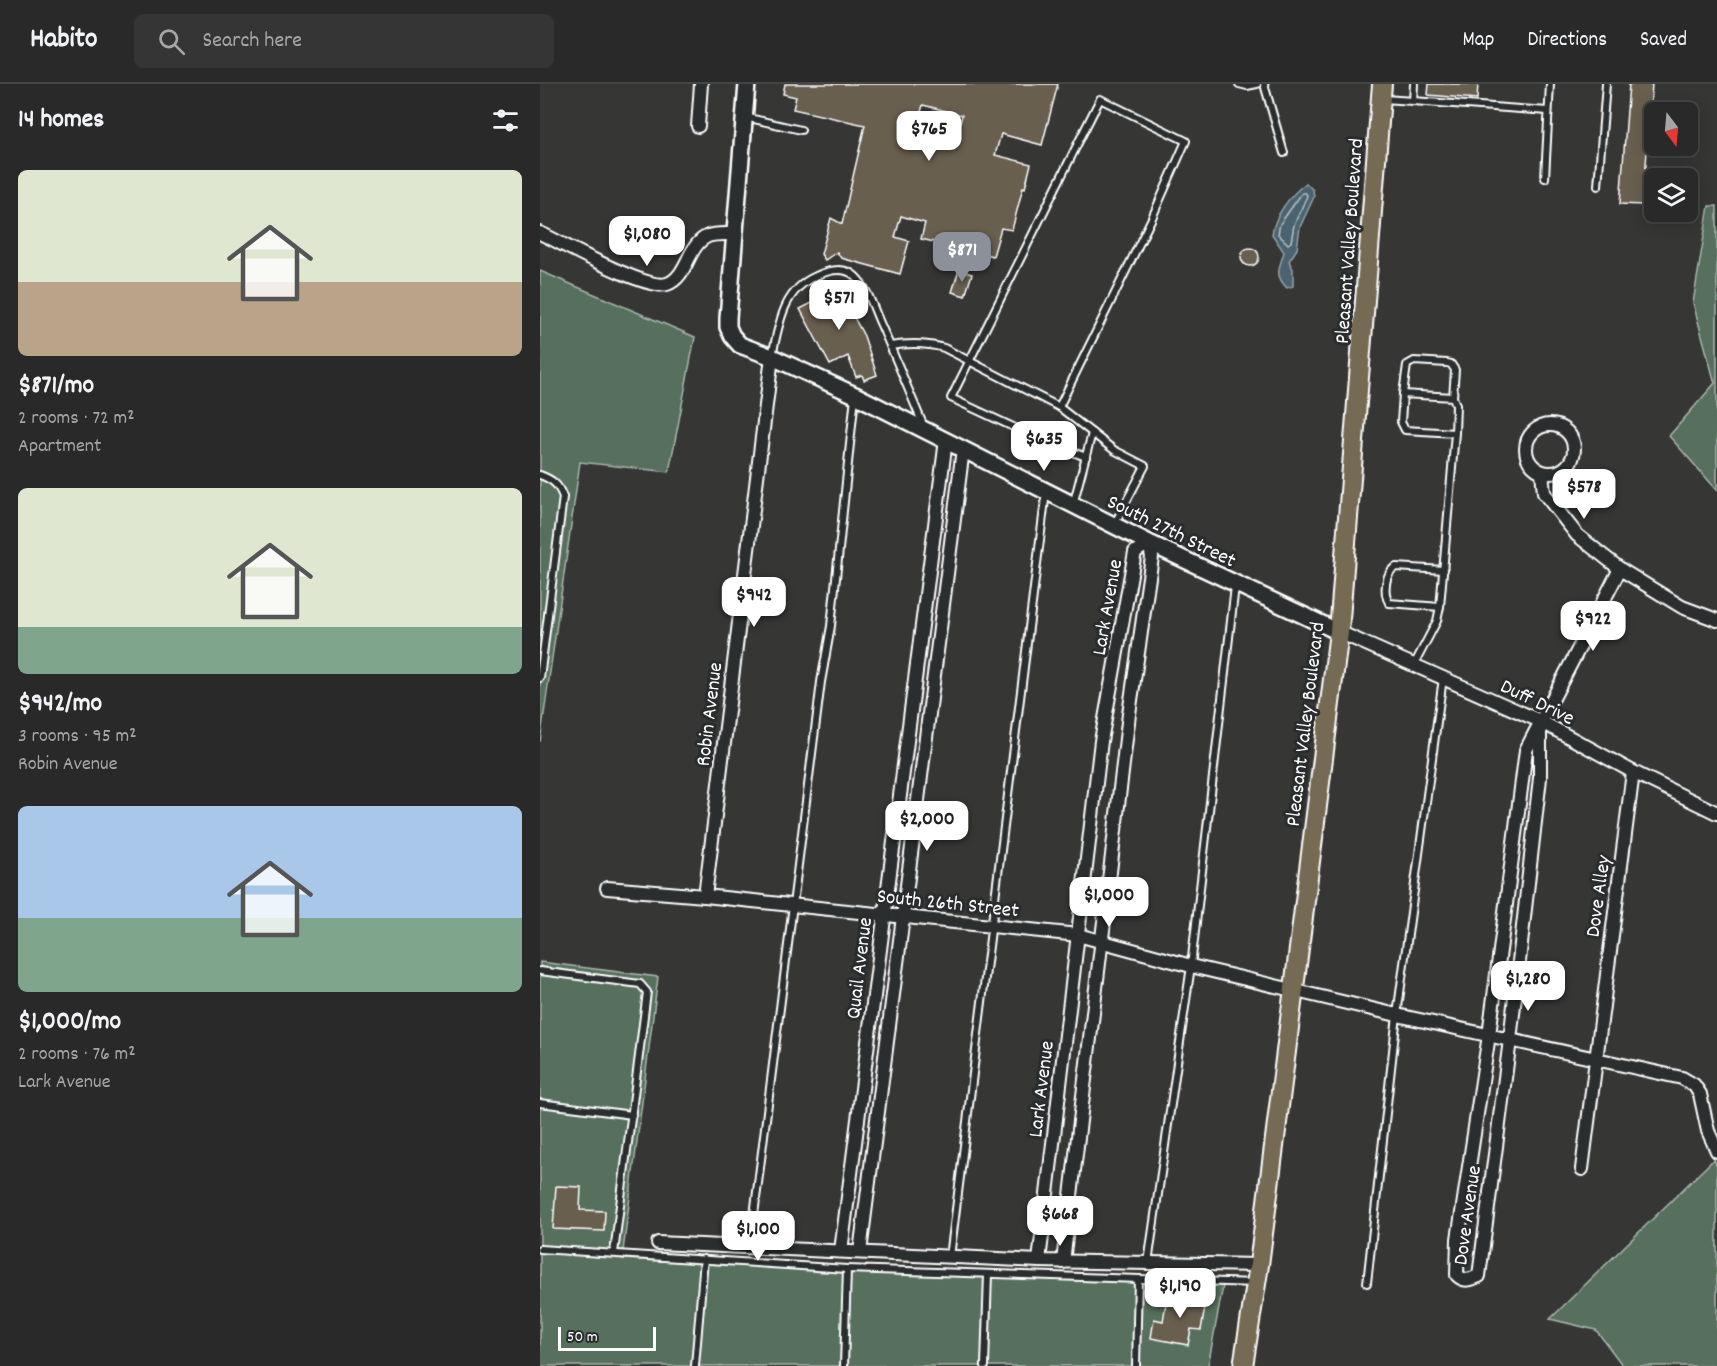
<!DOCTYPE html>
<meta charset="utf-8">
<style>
:root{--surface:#282928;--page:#343534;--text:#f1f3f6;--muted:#a5a6a8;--line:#444545;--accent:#8c9099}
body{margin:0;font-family:Dekko,sans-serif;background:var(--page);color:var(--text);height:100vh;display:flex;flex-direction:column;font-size:22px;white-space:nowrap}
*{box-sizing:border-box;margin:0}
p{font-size:20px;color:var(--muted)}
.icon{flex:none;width:33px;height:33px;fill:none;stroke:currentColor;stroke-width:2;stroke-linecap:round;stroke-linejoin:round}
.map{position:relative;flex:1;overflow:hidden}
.drawer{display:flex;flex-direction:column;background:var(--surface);width:540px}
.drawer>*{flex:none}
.needle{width:39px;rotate:164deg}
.buttons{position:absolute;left:1104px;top:18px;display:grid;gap:12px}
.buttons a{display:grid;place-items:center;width:54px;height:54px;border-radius:9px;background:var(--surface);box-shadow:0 3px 15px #0003,0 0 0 2px var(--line);font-size:30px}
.scale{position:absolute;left:18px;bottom:15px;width:98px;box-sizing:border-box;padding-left:6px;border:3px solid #fff;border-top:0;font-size:16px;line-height:21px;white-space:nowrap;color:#fff;-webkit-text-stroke:4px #2a2d2e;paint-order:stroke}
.price{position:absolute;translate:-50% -51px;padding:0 14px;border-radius:12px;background:#fff;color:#222;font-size:20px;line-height:39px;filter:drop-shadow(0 2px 3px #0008)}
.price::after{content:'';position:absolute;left:50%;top:36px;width:18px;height:14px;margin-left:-9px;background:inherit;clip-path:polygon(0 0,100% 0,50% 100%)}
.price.selected{background:var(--accent);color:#fff}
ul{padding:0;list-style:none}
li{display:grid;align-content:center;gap:12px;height:318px;padding:0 18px}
li span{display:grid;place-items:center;height:186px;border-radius:9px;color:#555}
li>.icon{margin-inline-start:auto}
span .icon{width:108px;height:108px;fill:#fffc;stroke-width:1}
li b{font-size:26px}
h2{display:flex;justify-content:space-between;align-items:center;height:72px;padding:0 18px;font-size:26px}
header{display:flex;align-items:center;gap:36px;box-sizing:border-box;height:84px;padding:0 30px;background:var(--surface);border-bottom:2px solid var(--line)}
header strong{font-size:28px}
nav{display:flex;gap:33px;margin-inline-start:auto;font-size:21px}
.search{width:420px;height:54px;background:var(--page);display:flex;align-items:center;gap:15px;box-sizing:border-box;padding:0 21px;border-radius:9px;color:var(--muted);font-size:22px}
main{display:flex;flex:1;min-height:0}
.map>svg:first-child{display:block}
.green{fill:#566f5d;stroke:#aab7ae;stroke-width:1.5}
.water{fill:#4c6470;stroke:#94a2a9;stroke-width:1.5}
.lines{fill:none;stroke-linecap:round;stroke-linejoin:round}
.shore{stroke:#b7c1c6;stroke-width:1.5}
.building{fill:#685e4f;stroke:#fff;stroke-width:1.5;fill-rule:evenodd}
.service-casing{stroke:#fff;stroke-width:10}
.minor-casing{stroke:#fff;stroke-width:16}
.tertiary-casing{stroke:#fff;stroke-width:20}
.primary-casing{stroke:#fff;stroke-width:22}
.service{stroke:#2a2d2e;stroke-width:6}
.minor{stroke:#2a2d2e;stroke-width:12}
.tertiary{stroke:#2a2d2e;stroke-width:15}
.primary{stroke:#746b52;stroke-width:18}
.labels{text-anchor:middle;stroke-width:6;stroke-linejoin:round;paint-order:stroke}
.street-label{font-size:21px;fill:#fff;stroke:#2a2d2e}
</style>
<header>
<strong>Habito</strong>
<div class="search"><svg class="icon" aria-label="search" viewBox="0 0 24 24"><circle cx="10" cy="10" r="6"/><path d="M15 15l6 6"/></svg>Search here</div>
<nav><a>Map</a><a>Directions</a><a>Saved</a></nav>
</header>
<main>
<section class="drawer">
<h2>14 homes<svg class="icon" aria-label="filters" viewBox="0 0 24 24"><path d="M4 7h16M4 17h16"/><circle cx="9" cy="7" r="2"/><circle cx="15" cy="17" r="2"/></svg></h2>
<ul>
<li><span style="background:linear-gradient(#dfe7d0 60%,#b9a48a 0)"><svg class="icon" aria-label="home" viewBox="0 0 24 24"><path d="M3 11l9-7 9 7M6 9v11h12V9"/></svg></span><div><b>$871/mo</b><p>2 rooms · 72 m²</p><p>Apartment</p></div></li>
<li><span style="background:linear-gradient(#dfe7d0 75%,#7fa58c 0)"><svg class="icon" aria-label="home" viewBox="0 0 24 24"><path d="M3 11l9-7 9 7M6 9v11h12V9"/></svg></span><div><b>$942/mo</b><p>3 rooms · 95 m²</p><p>Robin Avenue</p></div></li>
<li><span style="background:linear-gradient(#a9c7e8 60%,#7fa58c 0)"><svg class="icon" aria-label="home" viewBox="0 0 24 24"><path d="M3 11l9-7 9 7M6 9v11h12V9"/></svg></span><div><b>$1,000/mo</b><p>2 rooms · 76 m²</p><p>Lark Avenue</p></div></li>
</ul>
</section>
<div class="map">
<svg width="1177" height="1282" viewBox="0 0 1177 1282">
<rect width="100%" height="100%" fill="#363735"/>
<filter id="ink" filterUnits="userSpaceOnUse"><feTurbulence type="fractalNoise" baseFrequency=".0167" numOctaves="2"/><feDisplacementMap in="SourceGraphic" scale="12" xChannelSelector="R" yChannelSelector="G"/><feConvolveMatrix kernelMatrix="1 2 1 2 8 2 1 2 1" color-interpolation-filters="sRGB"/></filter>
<g filter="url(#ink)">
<g class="green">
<polygon points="1169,122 1177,122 1177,406 1129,352 1175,299 1153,219"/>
<polygon points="0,187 155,253 129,388 40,378 0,658"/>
<polygon points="0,878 118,893 82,1175 683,1202 668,1282 0,1282"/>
<polygon points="1174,1075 1177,1082 1177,1282 1083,1282 1056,1246 1010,1235"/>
</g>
<path class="water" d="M766 99 773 106 774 113 760 143 757 165 749 177 753 185V202L747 204C734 191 739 185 744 168L732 150C735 131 750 111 766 99Z"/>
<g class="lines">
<polygon class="shore" points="762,109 766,109 767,112 754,141 751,158 748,160 738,150 740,140"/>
</g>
<g class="building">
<path d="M245 0H518L502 61 461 50 455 71 491 80 485 104 483 103 472 146 461 144 453 172 437 168 438 164 408 157 407 161 381 155 385 139 361 132 355 153 369 157 360 190 301 174 297 168 285 176 281 170 291 134 302 140 325 41 253 25 256 13 243 10ZM383 21 422 31 416 56 376 46Z"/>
<polygon points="889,0 938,0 937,15 888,11"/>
<polygon points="1089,0 1112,0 1103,121 1080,120"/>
<circle cx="710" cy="173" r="9"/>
<polygon points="419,186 432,190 425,212 412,208"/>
<polygon points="293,198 300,212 302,211 324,252 337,291 324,296 322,291 316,293 308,272 290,281 260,225 280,215 276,206"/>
<polygon points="16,1102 41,1103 40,1126 65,1127 64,1147 13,1145"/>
<polygon points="647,1208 667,1212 661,1246 651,1245 648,1261 611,1254 614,1235 623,1237 627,1213 646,1216"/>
</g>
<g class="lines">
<g class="service-casing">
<g id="service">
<polyline points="699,0 707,2 717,0"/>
<polyline points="724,0 744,69"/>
<polyline points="874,0 873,17 1008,27"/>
<polyline points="844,15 873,17"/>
<polyline points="205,33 261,46"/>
<polyline points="1005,94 1010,0"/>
<polyline points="1058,102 1066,0"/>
<path d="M350 262C369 259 386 259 404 264L519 323 574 366 605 382 574 441"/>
<path d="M232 272C239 240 243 206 276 192 289 186 304 182 315 192 328 204 334 226 341 241 356 275 370 309 384 343"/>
<polyline points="863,310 867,281 874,277 907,279 911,280 915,286 913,313"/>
<polyline points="519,323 611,136 646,57 560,15 411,314 501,356 546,373"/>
<path d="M0 391C13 396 18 400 23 413L0 594"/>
<polyline points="533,421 552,349"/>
<path d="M900 523 849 519C843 509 845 488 856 483L904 486"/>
<polyline points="874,581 897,537 900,523 915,349 916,321 913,313 863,310 861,338 865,346 915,349"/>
<polyline points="0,887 100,900 107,908 74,1169"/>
<polyline points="0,1019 92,1031"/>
<polyline points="210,1163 281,598 291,542 315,312"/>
<polyline points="0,1165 307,1185"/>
<polyline points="410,1173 506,408"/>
<polyline points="608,1179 651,882 695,502"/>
<polyline points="827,1199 857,931 903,594"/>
<polyline points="155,1282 164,1175"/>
<polyline points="304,1282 307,1185 715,1199"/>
<polyline points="445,1282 448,1190"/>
<polyline points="596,1282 598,1195"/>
</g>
</g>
<g class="minor-casing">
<g id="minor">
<polyline points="158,42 161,0"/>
<path d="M0 149C22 159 107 207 127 200 148 193 147 161 168 152 175 149 187 150 195 150"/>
<circle cx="1010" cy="365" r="24"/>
<polyline points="1002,388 1004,409 1037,451 1080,485 1142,523 1177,536"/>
<polyline points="799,548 1000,637 1093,688 1177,729"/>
<path d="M1000 637V694L970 956 939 1192C930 1196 924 1198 917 1191L918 1155 949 951 986 666 1080 485"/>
<polyline points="67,804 165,812 538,851 651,882 857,931 1142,994 1154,1001 1160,1010 1168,1047 1177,1067"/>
<polyline points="165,812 232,273"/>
<polyline points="1042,1085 1093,688"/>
<polyline points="118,1159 499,1177 719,1181"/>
<polyline points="301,1167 406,356"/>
<polyline points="320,1168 423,365"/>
<polyline points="499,1177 561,657 595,468 609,459 612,473 589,630 523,1178"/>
</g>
</g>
<g class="tertiary-casing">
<polyline id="tertiary" points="207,0 188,234 188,243 192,252 200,261 232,273 315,311 609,459 799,548"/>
</g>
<g class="primary-casing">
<polyline id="primary" points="703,1282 719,1181 799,548 842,0"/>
</g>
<use href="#service" class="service"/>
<use href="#minor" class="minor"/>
<use href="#tertiary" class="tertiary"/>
<use href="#primary" class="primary"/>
</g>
</g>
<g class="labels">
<g class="street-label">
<text transform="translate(808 157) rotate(-86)" y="7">Pleasant Valley Boulevard</text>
<text transform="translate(632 446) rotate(26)" y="7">South 27th Street</text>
<text transform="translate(566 523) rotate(-80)" y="7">Lark Avenue</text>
<text transform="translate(998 617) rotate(26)" y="7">Duff Drive</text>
<text transform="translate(168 630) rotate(-83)" y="7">Robin Avenue</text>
<text transform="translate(764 640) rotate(-83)" y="7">Pleasant Valley Boulevard</text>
<text transform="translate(1057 812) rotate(-82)" y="7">Dove Alley</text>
<text transform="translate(408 818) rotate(6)" y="7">South 26th Street</text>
<text transform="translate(318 884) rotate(-83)" y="7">Quail Avenue</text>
<text transform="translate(500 1005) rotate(-83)" y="7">Lark Avenue</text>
<text transform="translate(926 1131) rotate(-82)" y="7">Dove Avenue</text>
</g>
</g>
</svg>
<div class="buttons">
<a><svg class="needle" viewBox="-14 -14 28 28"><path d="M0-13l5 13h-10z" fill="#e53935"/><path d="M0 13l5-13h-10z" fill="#a5a6a8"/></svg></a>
<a><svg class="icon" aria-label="layers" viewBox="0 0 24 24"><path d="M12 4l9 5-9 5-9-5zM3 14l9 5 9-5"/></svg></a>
</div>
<div class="scale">50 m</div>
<b class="price" style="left:389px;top:78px">$765</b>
<b class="price" style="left:107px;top:183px">$1,080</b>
<b class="price selected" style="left:422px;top:199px">$871</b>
<b class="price" style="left:299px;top:247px">$571</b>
<b class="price" style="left:504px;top:388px">$635</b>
<b class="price" style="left:1044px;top:436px">$578</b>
<b class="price" style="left:214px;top:544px">$942</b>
<b class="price" style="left:1053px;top:568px">$922</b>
<b class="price" style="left:387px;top:768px">$2,000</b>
<b class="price" style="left:569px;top:844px">$1,000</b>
<b class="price" style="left:988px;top:928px">$1,280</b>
<b class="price" style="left:520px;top:1163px">$668</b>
<b class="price" style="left:218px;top:1178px">$1,100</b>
<b class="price" style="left:640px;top:1235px">$1,190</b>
</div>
</main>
